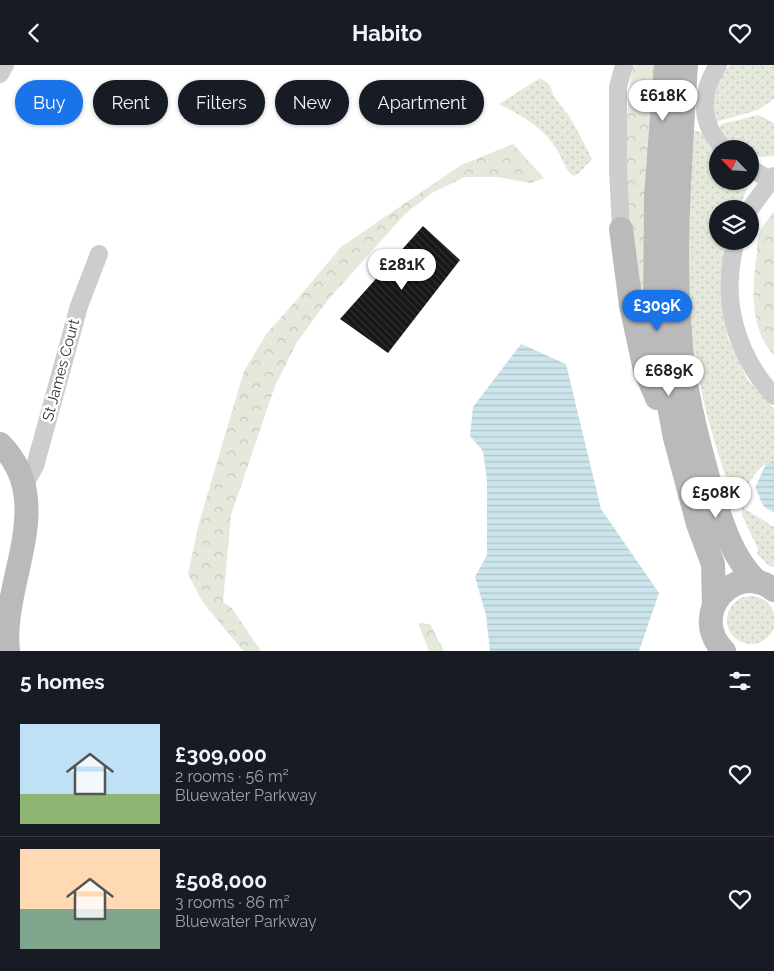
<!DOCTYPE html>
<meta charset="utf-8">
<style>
:root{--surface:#171b24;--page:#242831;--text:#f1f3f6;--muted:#9ea1a6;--line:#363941;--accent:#1a73e8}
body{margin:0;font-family:Raleway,sans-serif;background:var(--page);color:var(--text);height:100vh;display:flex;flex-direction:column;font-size:19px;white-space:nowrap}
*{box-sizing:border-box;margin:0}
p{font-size:16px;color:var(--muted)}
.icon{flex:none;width:28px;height:28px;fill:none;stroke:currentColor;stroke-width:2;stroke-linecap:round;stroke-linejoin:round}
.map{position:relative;height:586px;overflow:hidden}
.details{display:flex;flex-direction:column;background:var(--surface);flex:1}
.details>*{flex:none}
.banner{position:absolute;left:15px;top:15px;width:500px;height:45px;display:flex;gap:10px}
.needle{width:32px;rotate:295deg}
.fabs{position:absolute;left:709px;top:75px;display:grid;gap:10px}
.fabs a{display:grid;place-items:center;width:50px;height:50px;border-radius:50%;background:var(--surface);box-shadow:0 1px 4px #0004;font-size:25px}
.price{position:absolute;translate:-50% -42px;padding:0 11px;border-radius:18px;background:#fff;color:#222;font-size:16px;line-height:32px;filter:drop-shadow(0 1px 2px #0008)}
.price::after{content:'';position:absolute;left:50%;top:30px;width:15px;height:11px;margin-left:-8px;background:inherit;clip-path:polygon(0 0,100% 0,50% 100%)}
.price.active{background:var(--accent);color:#fff}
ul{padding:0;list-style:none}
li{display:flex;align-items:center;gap:15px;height:125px;padding:0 20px}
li+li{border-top:1px solid var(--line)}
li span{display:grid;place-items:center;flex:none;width:140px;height:100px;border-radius:0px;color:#555}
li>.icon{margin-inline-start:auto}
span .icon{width:60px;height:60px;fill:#fffc;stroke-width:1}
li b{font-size:21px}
h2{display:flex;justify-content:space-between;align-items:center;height:60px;padding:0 20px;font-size:21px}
.chip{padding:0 18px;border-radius:22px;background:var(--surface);box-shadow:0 1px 4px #0004;font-size:18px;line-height:45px}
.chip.active{background:var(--accent);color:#fff}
header{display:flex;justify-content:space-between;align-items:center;height:65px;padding:0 20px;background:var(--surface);font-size:22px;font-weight:700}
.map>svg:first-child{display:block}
.grass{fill:url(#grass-dots)}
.forest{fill:url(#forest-crowns)}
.water{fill:url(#water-rules)}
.building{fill:url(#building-back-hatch)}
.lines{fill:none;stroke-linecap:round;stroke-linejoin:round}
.street{stroke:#cdcdcd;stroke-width:18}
.secondary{stroke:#bababa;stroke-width:24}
.labels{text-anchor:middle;stroke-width:5;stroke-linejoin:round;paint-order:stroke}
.street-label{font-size:15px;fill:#303030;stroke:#fff}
</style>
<header><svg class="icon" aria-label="back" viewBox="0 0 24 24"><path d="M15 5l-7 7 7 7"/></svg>Habito<svg class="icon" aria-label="heart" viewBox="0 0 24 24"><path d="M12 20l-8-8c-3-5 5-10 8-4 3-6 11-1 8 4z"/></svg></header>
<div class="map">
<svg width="774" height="586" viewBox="0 0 774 586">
<defs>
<pattern id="grass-dots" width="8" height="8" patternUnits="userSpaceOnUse" patternTransform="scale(1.25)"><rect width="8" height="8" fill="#e5e9dc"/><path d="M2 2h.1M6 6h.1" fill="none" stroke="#c5c8bd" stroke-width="1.8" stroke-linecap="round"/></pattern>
<pattern id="forest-crowns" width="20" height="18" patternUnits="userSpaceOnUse" patternTransform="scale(1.25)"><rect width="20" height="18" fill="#e5e9dc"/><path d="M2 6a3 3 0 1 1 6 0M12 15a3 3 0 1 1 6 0" fill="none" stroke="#c5c8bd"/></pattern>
<pattern id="water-rules" width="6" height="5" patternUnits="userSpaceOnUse" patternTransform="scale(1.25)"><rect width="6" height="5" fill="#cce4eb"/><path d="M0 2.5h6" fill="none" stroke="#b0c4ca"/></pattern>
<pattern id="building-back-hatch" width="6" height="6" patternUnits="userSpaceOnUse" patternTransform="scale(1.25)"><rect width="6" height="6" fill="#171717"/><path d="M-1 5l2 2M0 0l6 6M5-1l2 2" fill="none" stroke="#303030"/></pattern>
</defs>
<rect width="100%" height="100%" fill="#fff"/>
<g class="grass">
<path d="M730 0H774V34L758 45 716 57C711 37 713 15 730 0Z"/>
<path d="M540 13 550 20 554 32 570 52 592 94 579 108 574 111C566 107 562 93 557 85 544 63 521 50 499 39Z"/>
<path d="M758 50 774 58V91L762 92 750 90V84C729 84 730 79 718 63L722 59Z"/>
<path d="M693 65 703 68 709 81 717 88 718 116H747V124L739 144H718V176H726L721 228 728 273 747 314 774 344V395C759 399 750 416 743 429L737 430 733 432C712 374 695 313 690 252 684 190 689 127 693 65Z"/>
<polygon points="742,442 774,462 774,502 769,501 757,489 758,484 742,450"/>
<circle cx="751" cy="555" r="24"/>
</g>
<g class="forest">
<polygon points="639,0 655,0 645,255 636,226 623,91 632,1"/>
<polygon points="513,79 544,113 531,118 497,112 465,112 432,128 405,149 327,236 296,279 275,321 231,450 223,537 231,542 261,586 243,586 202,536 188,509 199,458 244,306 267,268 294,238 341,182 461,100"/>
<path d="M774 146V290C749 265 752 220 757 188 757 182 757 174 759 169 762 161 769 153 774 146Z"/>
<polygon points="418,558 430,559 444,586 429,586"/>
</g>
<g class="water">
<polygon points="521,279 566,299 601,444 659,528 639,586 490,586 486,550 475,512 487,490 487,416 483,386 470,371 473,342"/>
<path d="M774 395V447C758 441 763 435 755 423L766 399Z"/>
</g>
<polygon class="building" points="423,161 460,195 388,288 340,254"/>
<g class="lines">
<g class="street">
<path d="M718 0C699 29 700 59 724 84"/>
<polyline points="0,9 5,0"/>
<polyline points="750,103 770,115"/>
<polyline points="750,144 774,111"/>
<polyline points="621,164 618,104 618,22 624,0"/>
<path d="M736 176C720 232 735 289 774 331"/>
<polyline points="24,421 35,401 79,241 99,189"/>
</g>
<g class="secondary">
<polyline points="666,0 656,132 655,252 662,303 675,373 698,459 713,499 714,540"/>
<path d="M686 0C680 100 671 200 683 300 689 342 700 385 712 426 722 459 732 492 757 517"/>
<polyline points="621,164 631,240 645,305 657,333"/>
<path d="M0 379C59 437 0 518 8 586"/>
<path d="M724 586C687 550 735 494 774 525"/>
</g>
</g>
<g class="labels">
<g class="street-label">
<text transform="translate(61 305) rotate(-75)" y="5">St James Court</text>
</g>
</g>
</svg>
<div class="fabs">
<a><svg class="needle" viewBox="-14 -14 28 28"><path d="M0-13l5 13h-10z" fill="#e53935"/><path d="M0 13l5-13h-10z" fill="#9ea1a6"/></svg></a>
<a><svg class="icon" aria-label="layers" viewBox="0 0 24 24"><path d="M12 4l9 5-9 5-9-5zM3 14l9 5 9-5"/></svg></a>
</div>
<b class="price" style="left:663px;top:57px">£618K</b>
<b class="price" style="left:402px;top:226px">£281K</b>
<b class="price active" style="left:657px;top:267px">£309K</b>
<b class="price" style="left:669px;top:332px">£689K</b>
<b class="price" style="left:716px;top:454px">£508K</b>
<div class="banner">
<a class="chip active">Buy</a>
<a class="chip">Rent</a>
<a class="chip">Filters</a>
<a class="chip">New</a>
<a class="chip">Apartment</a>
</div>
</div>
<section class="details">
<h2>5 homes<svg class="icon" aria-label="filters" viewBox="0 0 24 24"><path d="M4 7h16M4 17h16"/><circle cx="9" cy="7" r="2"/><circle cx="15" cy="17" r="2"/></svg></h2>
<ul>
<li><span style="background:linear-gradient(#bfe0f5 70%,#8fb573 0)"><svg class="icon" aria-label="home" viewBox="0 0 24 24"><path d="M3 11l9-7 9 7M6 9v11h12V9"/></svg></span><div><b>£309,000</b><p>2 rooms · 56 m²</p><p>Bluewater Parkway</p></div><svg class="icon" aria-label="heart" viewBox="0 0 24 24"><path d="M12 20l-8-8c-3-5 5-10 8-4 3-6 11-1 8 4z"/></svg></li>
<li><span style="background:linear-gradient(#ffd9b3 60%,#7fa58c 0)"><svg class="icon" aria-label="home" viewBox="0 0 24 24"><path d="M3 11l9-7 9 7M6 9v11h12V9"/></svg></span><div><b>£508,000</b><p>3 rooms · 86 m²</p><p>Bluewater Parkway</p></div><svg class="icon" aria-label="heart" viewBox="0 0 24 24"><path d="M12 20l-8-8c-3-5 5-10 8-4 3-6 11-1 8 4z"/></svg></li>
</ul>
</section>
